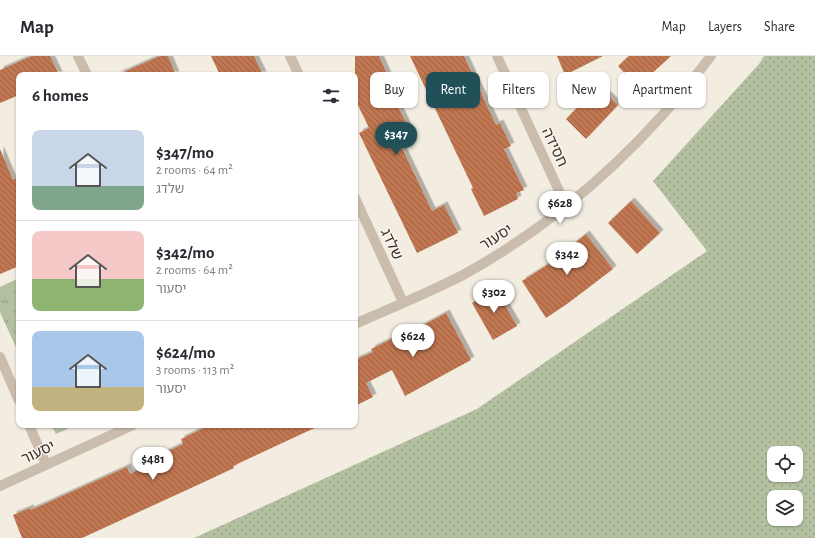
<!DOCTYPE html>
<meta charset="utf-8">
<style>
:root{--surface:#fff;--page:#f2f2f3;--text:#2b2b33;--muted:#7c7c81;--line:#e1e1e2;--accent:#225059}
body{margin:0;font-family:"Alegreya Sans","Noto Sans Hebrew",sans-serif;background:var(--page);color:var(--text);height:100vh;display:flex;flex-direction:column;font-size:15px;white-space:nowrap}
*{box-sizing:border-box;margin:0}
p{font-size:13px;color:var(--muted)}
.icon{flex:none;width:22px;height:22px;fill:none;stroke:currentColor;stroke-width:2;stroke-linecap:round;stroke-linejoin:round}
.map{position:relative;flex:1;overflow:hidden}
.sheet{position:absolute;left:16px;top:16px;width:342px;height:356px;display:flex;flex-direction:column;background:var(--surface);border-radius:8px;box-shadow:0 1px 3px #0004}
.sheet>*{flex:none}
.guide{position:absolute;left:370px;top:16px;width:380px;height:36px;display:flex;gap:8px}
.buttons{position:absolute;left:767px;top:390px;display:grid;gap:8px}
.buttons a{display:grid;place-items:center;width:36px;height:36px;border-radius:8px;background:var(--surface);box-shadow:0 1px 3px #0004;font-size:20px}
.price{position:absolute;translate:-50% -34px;padding:0 9px;border-radius:14px;background:#fff;color:#222;font-size:13px;line-height:26px;filter:drop-shadow(0 1px 2px #0008)}
.price::after{content:'';position:absolute;left:50%;top:24px;width:12px;height:9px;margin-left:-6px;background:inherit;clip-path:polygon(0 0,100% 0,50% 100%)}
.price.current{background:var(--accent);color:#fff}
ul{padding:0;list-style:none}
li{display:flex;align-items:center;gap:12px;height:100px;padding:0 16px}
li+li{border-top:1px solid var(--line)}
li span{display:grid;place-items:center;flex:none;width:112px;height:80px;border-radius:8px;color:#555}
li>.icon{margin-inline-start:auto}
span .icon{width:48px;height:48px;fill:#fffc;stroke-width:1}
li b{font-size:17px}
h2{display:flex;justify-content:space-between;align-items:center;height:48px;padding:0 16px;font-size:17px}
.pill{padding:0 14px;border-radius:8px;background:var(--surface);box-shadow:0 1px 3px #0004;font-size:14px;line-height:36px}
.pill.current{background:var(--accent);color:#fff}
header{display:flex;align-items:center;gap:24px;box-sizing:border-box;height:56px;padding:0 20px;background:var(--surface);border-bottom:1px solid var(--line)}
header strong{font-size:19px}
nav{display:flex;gap:22px;margin-inline-start:auto;font-size:14px}
.map>svg:first-child{display:block}
.grass{fill:url(#grass-dots);fill-rule:evenodd}
.park{fill:url(#park-tufts)}
.building{fill:url(#building-back-hatch);filter:url(#shadow)}
.lines{fill:none;stroke-linecap:round;stroke-linejoin:round}
.street{stroke:#cabdad;stroke-width:10}
.labels{text-anchor:middle;stroke-width:3;stroke-linejoin:round;paint-order:stroke}
.street-label{font-size:15px;fill:#39312b;stroke:#faf5ed}
</style>
<header>
<strong>Map</strong>
<nav><a>Map</a><a>Layers</a><a>Share</a></nav>
</header>
<div class="map">
<svg width="815" height="482" viewBox="0 0 815 482">
<defs>
<pattern id="grass-dots" width="8" height="8" patternUnits="userSpaceOnUse"><rect width="8" height="8" fill="#b3c1a1"/><path d="M2 2h.1M6 6h.1" fill="none" stroke="#939d83" stroke-width="1.8" stroke-linecap="round"/></pattern>
<pattern id="park-tufts" width="24" height="20" patternUnits="userSpaceOnUse"><rect width="24" height="20" fill="#b3c1a1"/><path d="M3 7l-1-3M5 7V3M7 7l1-3M15 17l-1-3M17 17v-4M19 17l1-3" fill="none" stroke="#939d83"/></pattern>
<pattern id="building-back-hatch" width="6" height="6" patternUnits="userSpaceOnUse"><rect width="6" height="6" fill="#c07751"/><path d="M-1 5l2 2M0 0l6 6M5-1l2 2" fill="none" stroke="#9d6243"/></pattern>
<filter id="shadow"><feDropShadow dx="3.5" dy="-3.5" stdDeviation="0" flood-color="#0004"/></filter>
</defs>
<rect width="100%" height="100%" fill="#f2ece1"/>
<path class="grass" d="M764 0H815V482H194L477 353 707 195 653 125 759 8ZM774 397H796V419H774ZM774 441H796V463H774Z"/>
<g class="park">
<polygon points="19,222 19,298 0,256 0,231"/>
<polygon points="51,369 76,369 56,378"/>
</g>
<g class="building">
<polygon points="32,0 50,0 59,19 19,19 19,39 0,47 0,14"/>
<polygon points="160,0 168,0 176,19 117,19"/>
<polygon points="211,0 254,0 263,19 220,19"/>
<polygon points="355,0 379,0 392,29 389,31 412,80 399,86 432,155 444,149 458,177 417,197 359,77 369,72 355,43"/>
<polygon points="410,0 464,0 496,69 500,67 511,90 504,93 524,134 516,137 518,143 484,160 471,133 473,132"/>
<polygon points="557,0 603,0 565,19"/>
<polygon points="629,0 671,0 637,31 618,10"/>
<polygon points="598,30 618,49 586,83 566,63"/>
<polygon points="0,93 13,124 19,121 19,210 0,218"/>
<polygon points="631,145 660,177 637,198 608,167"/>
<polygon points="586,178 613,213 567,248 546,262 522,225 563,199 562,197"/>
<polygon points="496,233 517,270 493,284 472,247"/>
<polygon points="446,257 471,304 405,340 392,314 366,327 373,341 355,350 355,304 373,296 371,293 402,278 403,280"/>
<polygon points="210,369 321,369 233,410 234,412 202,427 82,482 22,482 13,459 30,452 31,454 127,411 130,418 158,405 156,401 183,388 181,383"/>
</g>
<g class="lines">
<g class="street">
<polyline points="78,0 87,19"/>
<polyline points="290,0 299,19"/>
<polyline points="497,0 566,150"/>
<polyline points="355,142 403,246"/>
<path d="M355 268C391 252 428 237 463 219 561 165 644 89 711 0"/>
<polyline points="0,301 19,345"/>
<polyline points="29,369 46,408"/>
<polyline points="0,430 133,369"/>
</g>
</g>
<g class="labels">
<g class="street-label">
<text transform="translate(555 91) rotate(65)" y="5">חסידה</text>
<text transform="translate(496 181) rotate(-32)" y="5">יסעור</text>
<text transform="translate(392 188) rotate(65)" y="5">שלדג</text>
<text transform="translate(38 396) rotate(-25)" y="5">יסעור</text>
</g>
</g>
</svg>
<div class="buttons">
<a><svg class="icon" aria-label="locate" viewBox="0 0 24 24"><circle cx="12" cy="12" r="6"/><path d="M12 2v4M12 18v4M2 12h4M18 12h4"/></svg></a>
<a><svg class="icon" aria-label="layers" viewBox="0 0 24 24"><path d="M12 4l9 5-9 5-9-5zM3 14l9 5 9-5"/></svg></a>
</div>
<b class="price current" style="left:396px;top:100px">$347</b>
<b class="price" style="left:560px;top:169px">$628</b>
<b class="price" style="left:567px;top:220px">$342</b>
<b class="price" style="left:494px;top:258px">$302</b>
<b class="price" style="left:413px;top:302px">$624</b>
<b class="price" style="left:153px;top:425px">$481</b>
<div class="guide">
<a class="pill">Buy</a>
<a class="pill current">Rent</a>
<a class="pill">Filters</a>
<a class="pill">New</a>
<a class="pill">Apartment</a>
</div>
<section class="sheet">
<h2>6 homes<svg class="icon" aria-label="filters" viewBox="0 0 24 24"><path d="M4 7h16M4 17h16"/><circle cx="9" cy="7" r="2"/><circle cx="15" cy="17" r="2"/></svg></h2>
<ul>
<li><span style="background:linear-gradient(#c9d6e8 70%,#7fa58c 0)"><svg class="icon" aria-label="home" viewBox="0 0 24 24"><path d="M3 11l9-7 9 7M6 9v11h12V9"/></svg></span><div><b>$347/mo</b><p>2 rooms · 64 m²</p><p>שלדג</p></div></li>
<li><span style="background:linear-gradient(#f6c9c9 60%,#8fb573 0)"><svg class="icon" aria-label="home" viewBox="0 0 24 24"><path d="M3 11l9-7 9 7M6 9v11h12V9"/></svg></span><div><b>$342/mo</b><p>2 rooms · 64 m²</p><p>יסעור</p></div></li>
<li><span style="background:linear-gradient(#a9c7e8 70%,#c2b280 0)"><svg class="icon" aria-label="home" viewBox="0 0 24 24"><path d="M3 11l9-7 9 7M6 9v11h12V9"/></svg></span><div><b>$624/mo</b><p>3 rooms · 113 m²</p><p>יסעור</p></div></li>
</ul>
</section>
</div>
